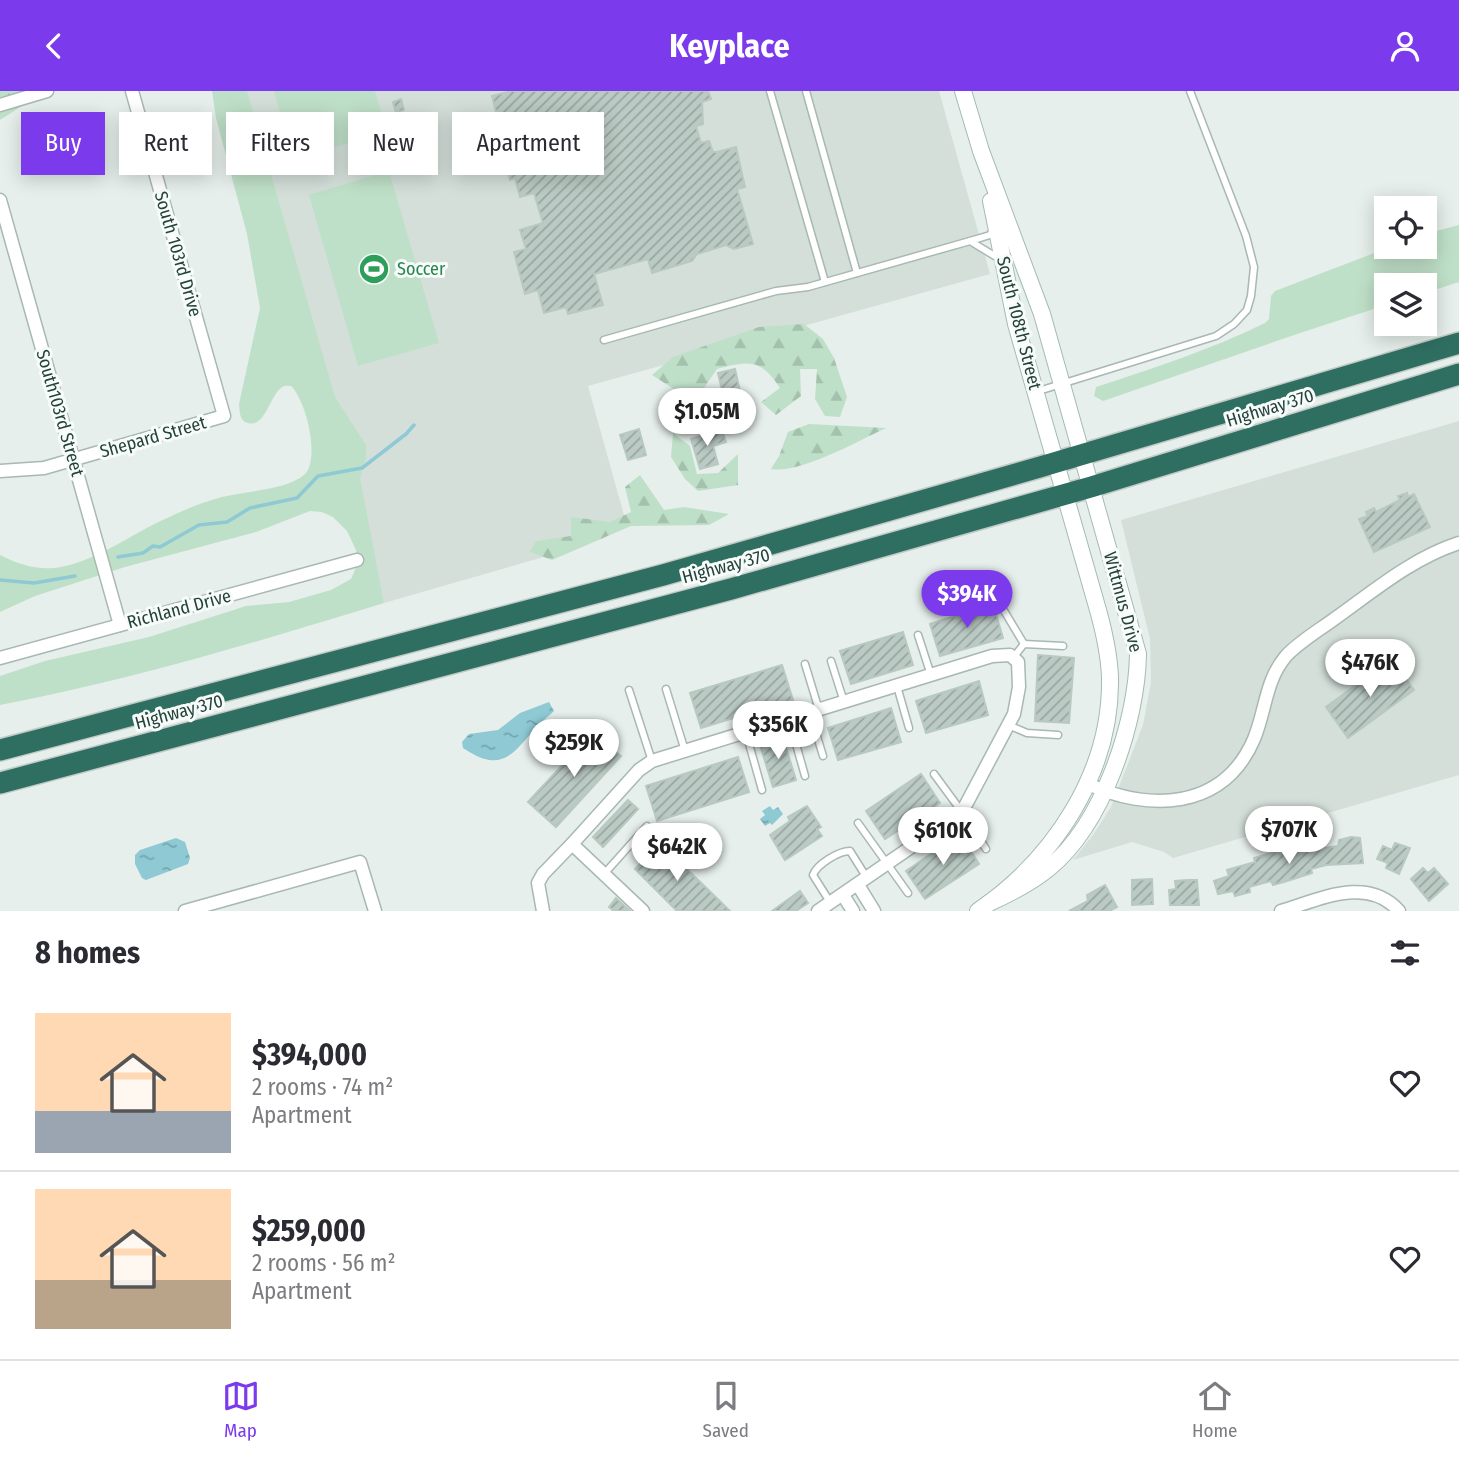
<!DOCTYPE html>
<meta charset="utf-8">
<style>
:root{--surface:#fff;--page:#f7f7f7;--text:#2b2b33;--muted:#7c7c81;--line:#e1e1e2;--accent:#7c3aed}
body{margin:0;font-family:"Fira Sans Condensed",sans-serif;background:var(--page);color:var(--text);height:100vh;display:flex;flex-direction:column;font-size:26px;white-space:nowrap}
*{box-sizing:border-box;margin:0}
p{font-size:23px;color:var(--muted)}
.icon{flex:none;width:38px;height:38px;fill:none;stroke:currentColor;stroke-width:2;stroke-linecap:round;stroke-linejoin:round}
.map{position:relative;height:820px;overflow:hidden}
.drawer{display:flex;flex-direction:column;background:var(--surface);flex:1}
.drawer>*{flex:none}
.guide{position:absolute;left:21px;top:21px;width:700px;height:63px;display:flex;gap:14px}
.controls{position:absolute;left:1374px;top:105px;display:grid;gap:14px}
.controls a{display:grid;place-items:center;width:63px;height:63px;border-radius:0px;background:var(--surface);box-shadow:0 4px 18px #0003;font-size:35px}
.price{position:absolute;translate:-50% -60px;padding:0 16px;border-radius:24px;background:#fff;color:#222;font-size:23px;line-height:46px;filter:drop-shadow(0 2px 4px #0008)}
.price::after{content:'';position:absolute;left:50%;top:42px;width:21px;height:16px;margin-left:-10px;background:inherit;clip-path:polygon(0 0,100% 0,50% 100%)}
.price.current{background:var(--accent);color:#fff}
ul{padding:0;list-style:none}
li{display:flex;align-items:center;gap:21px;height:175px;padding:0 35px}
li+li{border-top:2px solid var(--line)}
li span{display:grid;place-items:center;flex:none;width:196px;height:140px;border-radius:0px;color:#555}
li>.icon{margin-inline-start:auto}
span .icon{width:84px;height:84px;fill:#fffc;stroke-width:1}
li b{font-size:30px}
h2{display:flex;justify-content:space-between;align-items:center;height:84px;padding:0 35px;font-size:30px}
.chip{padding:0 24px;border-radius:0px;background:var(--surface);box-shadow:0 4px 18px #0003;font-size:24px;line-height:63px}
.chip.current{background:var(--accent);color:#fff}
header{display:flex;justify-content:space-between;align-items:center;height:91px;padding:0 35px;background:var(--accent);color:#fff;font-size:32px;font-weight:700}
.tabs{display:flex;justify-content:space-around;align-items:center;height:98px;border-top:2px solid var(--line);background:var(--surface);font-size:19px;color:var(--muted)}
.tabs a{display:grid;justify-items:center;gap:4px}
.tabs .current{color:var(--accent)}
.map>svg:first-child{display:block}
.built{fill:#d4dfda}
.grass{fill:#bfe0c8}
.forest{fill:url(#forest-firs)}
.water{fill:url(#water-ripples)}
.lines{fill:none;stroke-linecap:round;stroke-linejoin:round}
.stream{stroke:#8ec9d4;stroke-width:3.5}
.building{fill:url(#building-hatch);stroke:#b8c9c2;stroke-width:2}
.lane-casing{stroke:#a8b8b2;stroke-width:9}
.street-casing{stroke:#a8b8b2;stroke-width:15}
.secondary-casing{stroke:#a4bbb3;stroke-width:18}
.highway-casing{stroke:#c2cac8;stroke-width:24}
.lane{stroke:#fff;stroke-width:6}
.street{stroke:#fff;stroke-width:12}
.secondary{stroke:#fff;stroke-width:16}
.highway{stroke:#2f6f62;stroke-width:21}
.labels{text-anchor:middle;stroke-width:6;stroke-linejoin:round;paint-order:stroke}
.street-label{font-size:18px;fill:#24423a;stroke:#f7fbf9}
.leisure-label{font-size:18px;fill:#27864d;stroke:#f7fbf9;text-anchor:start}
</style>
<header><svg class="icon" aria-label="back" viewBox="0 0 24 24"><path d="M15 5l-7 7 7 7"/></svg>Keyplace<svg class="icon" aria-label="person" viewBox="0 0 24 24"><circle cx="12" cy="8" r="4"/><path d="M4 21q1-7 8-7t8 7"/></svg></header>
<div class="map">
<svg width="1459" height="820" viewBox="0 0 1459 820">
<defs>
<pattern id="forest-firs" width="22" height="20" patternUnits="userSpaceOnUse" patternTransform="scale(1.75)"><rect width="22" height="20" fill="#bfe0c8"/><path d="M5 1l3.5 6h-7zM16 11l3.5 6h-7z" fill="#a4c1ad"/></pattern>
<pattern id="water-ripples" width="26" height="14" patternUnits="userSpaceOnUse" patternTransform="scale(1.75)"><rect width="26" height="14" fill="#8ec9d4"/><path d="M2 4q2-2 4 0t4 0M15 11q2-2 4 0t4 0" fill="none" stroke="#74a5ad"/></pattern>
<pattern id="building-hatch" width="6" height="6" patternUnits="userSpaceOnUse" patternTransform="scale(1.75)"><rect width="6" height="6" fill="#bbcac4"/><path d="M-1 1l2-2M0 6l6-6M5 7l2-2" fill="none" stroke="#98a6a0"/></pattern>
</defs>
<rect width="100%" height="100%" fill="#e6efeb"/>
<g class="built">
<polygon points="237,0 939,0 990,183 588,295 627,435 554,463 384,512"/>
<polygon points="1459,330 1459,684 1173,767 1164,761 1132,751 1073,769 1093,744 1111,716 1143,634 1151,591 1150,548 1121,429"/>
</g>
<g class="grass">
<path d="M212 0H247L335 306 366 354V367L360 387 384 512C257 551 131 589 0 614V585L45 570 149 546 246 515 289 511 331 499 351 488 357 474 356 459 347 440 333 426 322 421 310 420 256 441 125 476 35 505 0 521V464C20 474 39 480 61 476 87 471 111 457 134 444 161 429 192 414 222 406 245 400 286 399 304 384 321 369 306 309 291 295 286 295 285 294 281 297 270 305 265 337 248 332 239 330 240 320 239 313L260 217 247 143 216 27Z"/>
<polygon points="274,0 375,0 387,41 293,68"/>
<polygon points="389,80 439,252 358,275 309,104"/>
<path d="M1459 134V191L1425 202 1424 194H1386V214L1300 242 1103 310 1094 305 1096 296C1154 277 1210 259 1265 232L1269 228 1271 205 1275 200 1390 156H1424L1425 143Z"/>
</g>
<g class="forest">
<polygon points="0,0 27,0 22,15 0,29"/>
<path d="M804 233 823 248 834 267 847 306 840 326 825 325 815 308 817 278H800L801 305 776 324 761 311 780 297C761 267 748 270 717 278L704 297 683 304 652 284 673 266 759 236Z"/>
<path d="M809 333 886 337C858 350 800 383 771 378L779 365 788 341Z"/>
<polygon points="673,342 690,355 697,383 718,382 738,363 738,394 698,400 685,388 671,366"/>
<polygon points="640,384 664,419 684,416 729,423 709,434 631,435 552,469 530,461 536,450 571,445 571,426 610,431 631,421 625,396"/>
</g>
<g class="water">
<path d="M549 611 554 620C547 627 539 632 533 640 510 667 499 681 463 657L462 651 469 643 498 639 520 622Z"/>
<polygon points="770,715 773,719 778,716 783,723 772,734 770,732 765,735 760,728 765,724 762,720"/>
<polygon points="176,747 185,751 190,767 188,773 146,789 142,787 135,773 135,764 140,759"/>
</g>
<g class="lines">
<g class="stream">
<polyline points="118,466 143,462 153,455 160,456 199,434 227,431 250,417 297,407 318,385 362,377 406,343 414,334"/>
<polyline points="0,489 34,492 75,485"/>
</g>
</g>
<g class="building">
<polygon points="511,0 708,0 711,8 702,11 703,33 696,35 701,52 709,50 713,61 717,61 736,56 745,96 737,98 753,153 734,158 726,154 697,163 692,170 652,182 648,168 594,183 603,214 568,223 566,216 544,222 538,199 525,203 514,161 526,158 520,139 543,132 534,102 520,106 515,87 510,89 492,26 497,25 492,5"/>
<polygon points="401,8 404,19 396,22 393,11"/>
<polygon points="735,278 742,309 725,313 718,282"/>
<polygon points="697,304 701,321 688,324 684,307"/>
<polygon points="639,338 646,364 628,369 620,344"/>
<polygon points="722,339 726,351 713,355 718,373 700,378 691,348"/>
<polygon points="1407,402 1408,406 1414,403 1430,436 1374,461 1359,428 1368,425 1366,421 1374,417 1376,421 1400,409 1398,405"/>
<polygon points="993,513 1003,547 940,565 930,533"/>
<polygon points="903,541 913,574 851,593 840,560"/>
<polygon points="1038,564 1074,567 1069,632 1035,630"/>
<polygon points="1392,568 1414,599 1348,647 1326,616"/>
<polygon points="782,574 793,609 701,637 690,602"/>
<polygon points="979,590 988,624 926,642 916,610"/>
<polygon points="891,617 901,651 838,669 828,637"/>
<polygon points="593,641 621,665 556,736 528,711"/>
<polygon points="782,644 796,689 773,696 759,651"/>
<polygon points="738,666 749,701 657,730 646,695"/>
<polygon points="921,683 940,712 885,748 866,720"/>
<polygon points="628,709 638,718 603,756 593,746"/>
<polygon points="807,715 821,736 817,738 822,745 785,769 770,744 790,730 788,726"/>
<polygon points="960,743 979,773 925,808 906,780"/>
<polygon points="1351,746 1360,747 1363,772 1326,774 1311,778 1312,782 1287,790 1273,794 1271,790 1249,796 1250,801 1235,805 1233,800 1218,803 1214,790 1229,785 1227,779 1255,771 1254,767 1278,760 1279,763 1309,754 1317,753 1318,758 1338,755 1339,749"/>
<polygon points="660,752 730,820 677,820 635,778"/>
<polygon points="1395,752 1410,757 1399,783 1386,777 1388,772 1377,768 1383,755 1392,759"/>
<polygon points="1423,777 1428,782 1434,777 1448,793 1429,810 1411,788"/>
<polygon points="1152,788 1153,813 1132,814 1132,789"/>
<polygon points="1188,789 1197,789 1199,814 1170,814 1169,799 1176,798 1175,790"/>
<polygon points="1105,794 1117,816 1109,820 1069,820 1088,810 1087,804"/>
<polygon points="800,800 808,812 796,820 772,820"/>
<polygon points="616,807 630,820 614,820 609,816"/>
</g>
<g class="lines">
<g class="lane-casing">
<g id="lane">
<polyline points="770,0 825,191"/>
<polyline points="806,0 857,182"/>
<polyline points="970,150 998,167"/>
<polyline points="604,249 776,200 808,196 970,150 990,144 994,137"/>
<polyline points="1045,298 1216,245 1234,233 1247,219 1251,205 1254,176 1246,145 1190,0"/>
<polyline points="1003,518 1024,553"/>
<polyline points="918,544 931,584"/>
<polyline points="1013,567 1024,553 1063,555"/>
<polyline points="831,570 844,611"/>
<polyline points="805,573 819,619"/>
<polyline points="897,595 909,637"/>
<polyline points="666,598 685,660"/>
<polyline points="629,599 652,670"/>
<polyline points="810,622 823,665"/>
<polyline points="789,628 805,685"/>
<polyline points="1008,634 1027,642 1058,644"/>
<polyline points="746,642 762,699"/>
<polyline points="934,683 962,721 986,758"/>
<polyline points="858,732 908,802"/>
<polyline points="604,783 647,735"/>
<path d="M830 811 813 784C817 773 839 760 850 760L867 787"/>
</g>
</g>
<g class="street-casing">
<g id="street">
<polyline points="0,14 47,0"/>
<polyline points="0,109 120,534"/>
<polyline points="0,380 44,377 224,325 132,0"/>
<polyline points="0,567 357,469"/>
<path d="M1086 692C1148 721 1223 720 1254 648 1266 619 1265 590 1286 565 1300 550 1321 538 1337 526 1376 498 1413 467 1459 452"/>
<polyline points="858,794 874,820"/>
<polyline points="843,804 853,820"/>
<polyline points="185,820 360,771 375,820"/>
<polyline points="543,820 538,792 543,783 572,753"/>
<polyline points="643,820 572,753 639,679 652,670 992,565 1010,564 1018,571 1019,596 1014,623 962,721 818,820"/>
<path d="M1281 820C1319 809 1367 784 1399 820"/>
</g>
</g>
<g class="secondary-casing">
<g id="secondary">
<path d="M963 0 981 60 1042 223 1138 563C1137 631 1103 733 1049 777 1031 792 1011 802 989 812"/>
<path d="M978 820C1054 768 1112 681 1110 586 1109 561 1103 536 1096 512L1016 233 991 110"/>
</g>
</g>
<g class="highway-casing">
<g id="highway">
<polyline points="0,659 663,484 1040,376 1459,252"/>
<polyline points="0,692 731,498 1091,396 1459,283"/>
</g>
</g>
<use href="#lane" class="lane"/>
<use href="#street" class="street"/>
<use href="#secondary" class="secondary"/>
<use href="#highway" class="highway"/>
</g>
<defs>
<g id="stadium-disc" transform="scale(1.575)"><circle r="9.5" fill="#2e9e5b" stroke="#f7fbf9"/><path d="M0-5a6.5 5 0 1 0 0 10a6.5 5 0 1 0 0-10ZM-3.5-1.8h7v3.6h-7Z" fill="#fff"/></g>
</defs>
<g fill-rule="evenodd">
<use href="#stadium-disc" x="374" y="178"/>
</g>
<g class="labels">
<g class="street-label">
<text transform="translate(178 163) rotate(74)" y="6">South 103rd Drive</text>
<text transform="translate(1019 232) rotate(76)" y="6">South 108th Street</text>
<text transform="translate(1270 317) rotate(-17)" y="6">Highway 370</text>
<text transform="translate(60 322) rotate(74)" y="6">South103rd Street</text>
<text transform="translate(153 346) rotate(-16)" y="6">Shepard Street</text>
<text transform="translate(726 475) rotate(-15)" y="6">Highway 370</text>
<text transform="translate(1123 511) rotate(75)" y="6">Wittmus Drive</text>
<text transform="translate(179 518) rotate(-15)" y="6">Richland Drive</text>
<text transform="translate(179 621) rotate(-15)" y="6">Highway 370</text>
</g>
<g class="leisure-label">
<text x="397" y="184">Soccer</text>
</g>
</g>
</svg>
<div class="controls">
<a><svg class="icon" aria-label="locate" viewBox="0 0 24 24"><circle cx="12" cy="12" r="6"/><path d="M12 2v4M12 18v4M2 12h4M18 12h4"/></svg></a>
<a><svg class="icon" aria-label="layers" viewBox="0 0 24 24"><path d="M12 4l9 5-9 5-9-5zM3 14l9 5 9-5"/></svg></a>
</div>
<b class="price" style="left:707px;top:357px">$1.05M</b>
<b class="price current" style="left:967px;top:539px">$394K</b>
<b class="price" style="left:1370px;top:608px">$476K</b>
<b class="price" style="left:778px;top:670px">$356K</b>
<b class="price" style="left:574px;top:688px">$259K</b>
<b class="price" style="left:1289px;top:775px">$707K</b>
<b class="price" style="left:943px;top:776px">$610K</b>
<b class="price" style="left:677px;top:792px">$642K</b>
<div class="guide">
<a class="chip current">Buy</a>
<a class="chip">Rent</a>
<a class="chip">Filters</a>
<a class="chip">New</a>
<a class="chip">Apartment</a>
</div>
</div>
<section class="drawer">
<h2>8 homes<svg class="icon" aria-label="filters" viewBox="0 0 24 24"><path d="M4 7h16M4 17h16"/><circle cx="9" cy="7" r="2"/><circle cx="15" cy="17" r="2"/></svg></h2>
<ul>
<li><span style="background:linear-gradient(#ffd9b3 70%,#9aa5b1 0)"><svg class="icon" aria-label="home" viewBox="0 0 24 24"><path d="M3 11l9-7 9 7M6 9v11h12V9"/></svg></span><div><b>$394,000</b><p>2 rooms · 74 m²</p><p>Apartment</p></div><svg class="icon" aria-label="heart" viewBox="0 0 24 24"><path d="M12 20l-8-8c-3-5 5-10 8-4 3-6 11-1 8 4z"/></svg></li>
<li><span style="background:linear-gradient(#ffd9b3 65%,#b9a48a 0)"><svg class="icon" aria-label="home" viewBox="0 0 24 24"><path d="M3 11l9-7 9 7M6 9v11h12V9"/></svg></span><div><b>$259,000</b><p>2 rooms · 56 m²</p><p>Apartment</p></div><svg class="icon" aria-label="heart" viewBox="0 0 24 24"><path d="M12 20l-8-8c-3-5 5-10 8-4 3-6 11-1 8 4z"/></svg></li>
</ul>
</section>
<nav class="tabs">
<a class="current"><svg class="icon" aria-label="map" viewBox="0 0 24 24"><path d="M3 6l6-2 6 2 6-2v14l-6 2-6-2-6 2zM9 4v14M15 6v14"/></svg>Map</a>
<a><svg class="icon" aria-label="saved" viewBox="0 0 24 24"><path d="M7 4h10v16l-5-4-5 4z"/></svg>Saved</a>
<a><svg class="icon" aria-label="home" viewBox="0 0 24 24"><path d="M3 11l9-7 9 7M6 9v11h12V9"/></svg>Home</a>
</nav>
